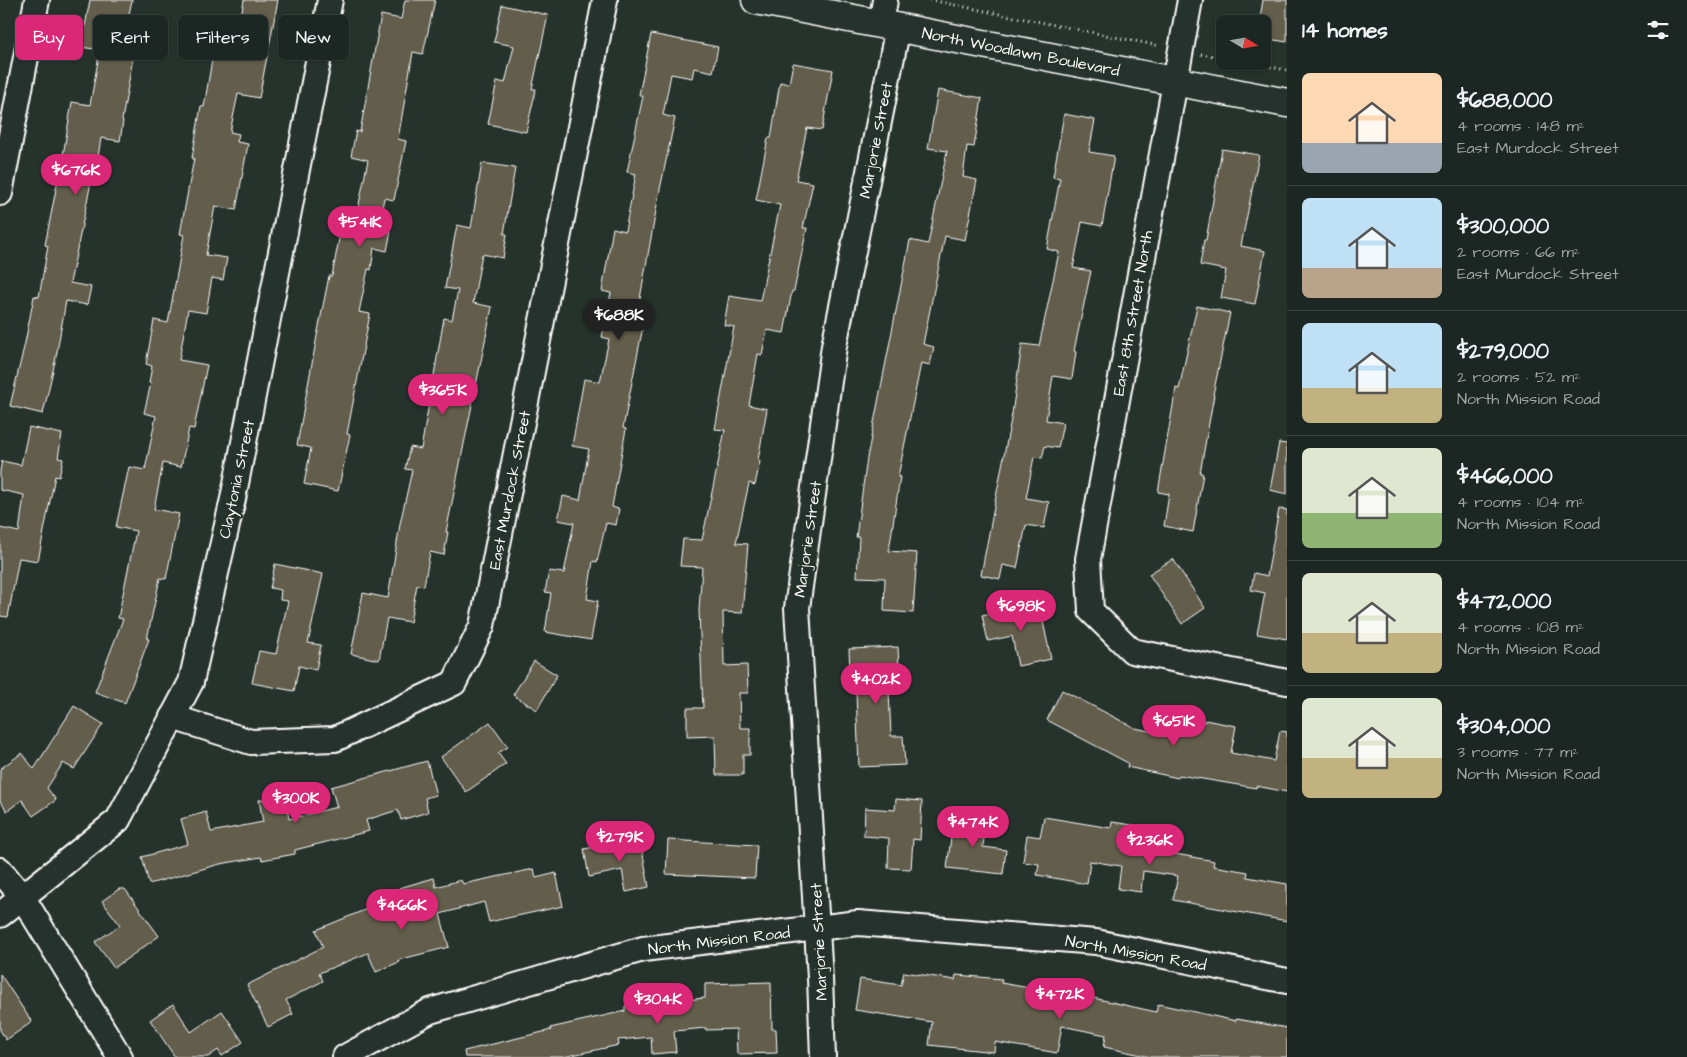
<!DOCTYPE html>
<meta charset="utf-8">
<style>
:root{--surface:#1c2622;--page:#29322f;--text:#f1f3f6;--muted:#a0a5a5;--line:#3a4340;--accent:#db2777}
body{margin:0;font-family:"Architects Daughter",sans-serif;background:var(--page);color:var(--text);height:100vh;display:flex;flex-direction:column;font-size:19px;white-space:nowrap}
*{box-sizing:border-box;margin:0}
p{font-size:16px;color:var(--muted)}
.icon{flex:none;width:28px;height:28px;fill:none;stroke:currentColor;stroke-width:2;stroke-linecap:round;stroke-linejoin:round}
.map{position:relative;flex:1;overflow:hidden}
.side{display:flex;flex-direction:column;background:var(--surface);width:400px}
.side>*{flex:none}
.banner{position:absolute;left:15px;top:15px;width:475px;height:45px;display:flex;gap:10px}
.needle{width:32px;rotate:101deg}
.buttons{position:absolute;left:1216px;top:15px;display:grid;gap:10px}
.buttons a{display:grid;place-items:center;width:55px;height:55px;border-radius:8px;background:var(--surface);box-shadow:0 1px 4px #0004,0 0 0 1px var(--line);font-size:25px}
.price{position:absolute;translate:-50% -42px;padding:0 11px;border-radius:18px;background:var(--accent);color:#fff;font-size:16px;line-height:32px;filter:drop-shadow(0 1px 2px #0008)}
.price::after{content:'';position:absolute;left:50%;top:30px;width:15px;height:11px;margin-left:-8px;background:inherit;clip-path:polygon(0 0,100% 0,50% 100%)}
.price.active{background:#222;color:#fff}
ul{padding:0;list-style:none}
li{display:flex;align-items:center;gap:15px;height:125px;padding:0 15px}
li+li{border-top:1px solid var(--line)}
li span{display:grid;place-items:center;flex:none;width:140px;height:100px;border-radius:8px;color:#555}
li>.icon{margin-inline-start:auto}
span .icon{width:60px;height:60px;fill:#fffc;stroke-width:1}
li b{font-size:21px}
h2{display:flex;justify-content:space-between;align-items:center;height:60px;padding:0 15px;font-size:21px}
.pill{padding:0 18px;border-radius:8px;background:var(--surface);box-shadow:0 1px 4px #0004,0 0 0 1px var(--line);font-size:18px;line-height:45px}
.pill.active{background:var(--accent);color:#fff}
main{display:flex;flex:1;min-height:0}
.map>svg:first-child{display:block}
.building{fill:#645d4c;stroke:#fff}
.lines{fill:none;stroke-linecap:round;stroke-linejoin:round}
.minor-casing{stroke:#fff;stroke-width:28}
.secondary-casing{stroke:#fff;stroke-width:31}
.path{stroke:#fff;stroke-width:3;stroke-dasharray:1 4;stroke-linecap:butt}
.minor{stroke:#26332d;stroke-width:24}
.secondary{stroke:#26332d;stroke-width:28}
.labels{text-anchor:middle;stroke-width:4;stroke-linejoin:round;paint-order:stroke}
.street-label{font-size:16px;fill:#fff;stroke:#26332d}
</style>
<main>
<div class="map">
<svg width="1287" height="1057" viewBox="0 0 1287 1057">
<rect width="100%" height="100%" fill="#26332d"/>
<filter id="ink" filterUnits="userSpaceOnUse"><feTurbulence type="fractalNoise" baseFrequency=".02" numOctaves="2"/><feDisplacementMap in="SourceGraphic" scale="10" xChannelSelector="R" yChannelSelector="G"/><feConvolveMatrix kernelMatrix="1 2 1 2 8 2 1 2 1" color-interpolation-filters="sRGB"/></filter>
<g filter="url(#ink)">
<g class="building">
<polygon points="90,0 132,0 126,28 127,29 125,39 136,41 122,120 123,121 120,141 101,138 96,169 94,168 70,283 91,287 87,305 66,301 56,357 43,414 10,406 25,343 34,296 39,297 48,246 45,245 58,179 59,179 72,102 90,105 100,50 81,47"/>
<polygon points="244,0 278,0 259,98 238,94 230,132 239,134 237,142 248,144 236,210 215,206 206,255 227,258 223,280 212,278 206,313 188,310 179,360 207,365 194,429 189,428 181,467 163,463 154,509 179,514 166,579 160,578 147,639 149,639 125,703 95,692 123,619 118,618 136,531 116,527 129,467 145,470 156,416 144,413 151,383 149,383 152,366 146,364 154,320 168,323 184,235 180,234 194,158 192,158 201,106 204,107 214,48 237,53 244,17 241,16"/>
<polygon points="405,0 435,0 423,54 413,52 398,139 406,141 394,200 384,198 378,228 391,231 387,251 374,248 371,270 368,269 359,312 370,314 347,434 350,435 338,491 304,484 311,448 297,445 317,336 329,276 332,276 345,207 358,209 368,160 351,156 356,131 360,132 381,15 401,19"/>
<polygon points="1263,0 1287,0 1287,42 1262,38 1262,24 1259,24"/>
<polygon points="502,5 548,15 532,89 536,89 526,132 488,124 497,81 505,83 514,46 494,42"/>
<polygon points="651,34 718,47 713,72 694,68 692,78 671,74 663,115 675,118 659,194 639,304 647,306 623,428 626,429 612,507 619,509 616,525 606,523 597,562 593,561 587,599 598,601 591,640 545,632 551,593 545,592 549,571 564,573 574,523 558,520 563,496 580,500 589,449 572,446 584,379 600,382 609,339 602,337 611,293 602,291 613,228 625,231 636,174 627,172 643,96 639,95"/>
<polygon points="793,63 833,70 822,130 807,128 796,180 813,183 803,228 807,228 794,291 792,291 784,333 767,330 762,355 758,354 749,405 767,409 758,460 760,461 755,485 749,483 736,543 748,544 742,613 723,612 724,666 747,665 748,693 739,693 740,728 750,728 750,755 743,755 743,775 716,775 715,736 687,737 687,708 703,708 699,610 702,567 680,566 683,539 702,540 725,430 715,429 734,327 724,325 729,296 760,301 780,205 756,200 768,138 771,138 780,82 789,84"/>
<polygon points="938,90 982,98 974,147 967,146 963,177 977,180 965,240 945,236 923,344 934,347 930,365 921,363 898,477 900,477 889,551 917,553 913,613 884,611 885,578 857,577 859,537 856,537 867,458 910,240 928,244 947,151 928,148"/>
<polygon points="1064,114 1095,120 1089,152 1114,156 1102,226 1082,222 1073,268 1091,271 1074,351 1076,352 1072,379 1053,376 1046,420 1063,423 1058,448 1045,446 1042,458 1034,457 1026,498 1049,502 1044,528 1026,525 1017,568 1003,565 1000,579 981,575 1012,414 1022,344 1039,346 1059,252 1047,249 1060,178 1053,177"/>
<polygon points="1222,149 1259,155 1241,246 1265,251 1255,304 1221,298 1226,270 1200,265 1204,240 1206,240"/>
<polygon points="482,163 515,168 504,234 507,234 503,258 482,254 473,303 492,307 446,532 448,532 444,555 430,552 424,586 417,585 410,622 387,618 379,660 351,654 363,593 388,598 400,524 412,470 405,469 410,447 421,449 444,318 452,320 458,290 445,288 457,225 471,228"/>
<polygon points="1197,306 1230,313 1213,395 1214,395 1200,473 1203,474 1193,532 1164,526 1169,494 1158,492 1176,388 1179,389"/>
<polygon points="29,427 62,434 58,458 63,459 59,477 55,476 38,561 19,558 8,617 0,616 0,528 19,532 24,495 0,490 0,471 2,461 21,465"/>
<polygon points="1279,443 1287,444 1287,494 1270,490"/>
<polygon points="1279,509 1287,510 1287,639 1257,634 1265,593 1251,590 1254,573 1267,576"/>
<polygon points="1173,559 1205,608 1182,624 1149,574"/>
<polygon points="275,564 323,574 308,643 321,645 316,670 299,666 294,691 252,683 259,651 276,654 288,601 280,600 281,590 270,588"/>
<polygon points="1039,603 1051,659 1018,666 1012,636 988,641 982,615"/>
<polygon points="898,647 900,690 889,691 891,736 903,736 905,765 859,767 856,693 851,693 849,649"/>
<polygon points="534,661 557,675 537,710 513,695"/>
<polygon points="1062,690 1135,728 1168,735 1172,715 1205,722 1205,720 1236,726 1231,753 1274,761 1280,731 1287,732 1287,792 1256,786 1256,788 1179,775 1178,778 1127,767 1128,763 1047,720"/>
<polygon points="74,706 103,724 74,769 63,763 47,788 56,800 33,816 22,800 7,811 0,801 0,769 22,753 34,769"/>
<polygon points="490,722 508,747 498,753 506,764 466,792 441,757"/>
<polygon points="427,761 436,795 425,798 428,812 401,820 398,810 366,820 369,831 295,850 295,854 262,860 261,857 220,864 149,884 142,857 188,844 181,819 206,812 211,832 263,822 259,800 285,795 289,819 337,807 331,787"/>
<polygon points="896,799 922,801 920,840 913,839 911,869 888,868 889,838 864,836 865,808 895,810"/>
<polygon points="954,815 986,819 983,847 1006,850 1003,874 947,868"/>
<polygon points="1044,817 1111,828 1112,822 1173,831 1170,853 1214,861 1213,866 1248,872 1247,877 1287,884 1287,921 1173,900 1178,876 1143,871 1141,892 1118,889 1121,866 1090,861 1087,884 1037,875 1039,864 1023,862 1027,835 1040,837"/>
<polygon points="640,838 649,887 626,892 622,870 589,877 584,849"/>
<polygon points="668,840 757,845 755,878 666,874"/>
<polygon points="534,869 536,878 556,873 563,906 489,922 484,902 440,914 449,947 398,960 399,962 376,972 368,953 319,973 323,981 286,1000 293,1014 268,1027 247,985 323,947 316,930 401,895 399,888 434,878 436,887 461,880 463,884"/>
<polygon points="119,889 125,889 159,936 114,968 95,942 120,925 102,901"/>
<polygon points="904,972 955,980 956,975 1002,979 1001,983 1080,997 1080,995 1156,1012 1158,1004 1236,1021 1236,1019 1287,1028 1287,1057 1151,1057 1104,1047 1106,1035 1062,1026 1057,1053 995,1042 994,1052 929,1045 932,1022 855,1010 860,979 901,985"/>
<polygon points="0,974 32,1022 6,1040 0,1030"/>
<polygon points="771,982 772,1029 776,1029 777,1053 737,1054 736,1029 706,1030 706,1028 674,1031 676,1052 652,1054 651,1037 618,1040 619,1045 563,1057 465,1057 464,1051 551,1030 550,1028 625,1011 625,1006 705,998 705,984"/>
<polygon points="173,1004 191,1032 222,1011 243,1042 222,1056 218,1050 208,1057 175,1057 150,1020"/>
</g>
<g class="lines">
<g class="minor-casing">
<g id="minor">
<polyline points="1190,0 1088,559 1091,611 1132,651 1287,682"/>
<polyline points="881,24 885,0"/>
<polyline points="0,193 37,0"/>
<polyline points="172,717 251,742 335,739 454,683 482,626 605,0"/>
<polyline points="0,870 23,898 120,1057"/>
<polyline points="0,915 118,820 191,682 233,499 330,0"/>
<polyline points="345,1057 430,1011 643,949 858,923 1096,942 1287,981"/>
<polyline points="823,1057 820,978 797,608 834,346 898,27"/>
</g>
</g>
<g class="secondary-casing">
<polyline id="secondary" points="756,0 1287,103"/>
</g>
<g class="path">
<polyline points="930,0 1160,46"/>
<polyline points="1201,54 1225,58"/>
<polyline points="1241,61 1287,70"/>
</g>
<use href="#minor" class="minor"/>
<use href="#secondary" class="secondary"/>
</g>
</g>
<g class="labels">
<g class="street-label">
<text transform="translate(1021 51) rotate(11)" y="6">North Woodlawn Boulevard</text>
<text transform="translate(875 140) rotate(-79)" y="6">Marjorie Street</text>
<text transform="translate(1132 313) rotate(-80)" y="6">East 8th Street North</text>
<text transform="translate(236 479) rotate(-78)" y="6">Claytonia Street</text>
<text transform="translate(509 490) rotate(-79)" y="6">East Murdock Street</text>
<text transform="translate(807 539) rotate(-82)" y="6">Marjorie Street</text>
<text transform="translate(719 940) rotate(-7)" y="6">North Mission Road</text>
<text transform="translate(818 942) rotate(-93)" y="6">Marjorie Street</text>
<text transform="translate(1136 952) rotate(10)" y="6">North Mission Road</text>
</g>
</g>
</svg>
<div class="buttons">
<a><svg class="needle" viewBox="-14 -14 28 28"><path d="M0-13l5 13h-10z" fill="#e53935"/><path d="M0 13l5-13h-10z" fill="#a0a5a5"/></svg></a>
</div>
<b class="price" style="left:76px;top:196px">$676K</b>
<b class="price" style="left:360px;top:248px">$541K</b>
<b class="price active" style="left:619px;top:341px">$688K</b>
<b class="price" style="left:443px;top:416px">$365K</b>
<b class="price" style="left:1021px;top:632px">$698K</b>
<b class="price" style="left:876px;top:705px">$402K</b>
<b class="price" style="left:1174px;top:747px">$651K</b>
<b class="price" style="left:296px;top:824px">$300K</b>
<b class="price" style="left:973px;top:848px">$474K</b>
<b class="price" style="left:620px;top:863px">$279K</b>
<b class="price" style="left:1150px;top:866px">$236K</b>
<b class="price" style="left:402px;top:931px">$466K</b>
<b class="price" style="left:1060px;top:1020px">$472K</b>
<b class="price" style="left:658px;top:1025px">$304K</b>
<div class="banner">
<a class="pill active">Buy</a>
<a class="pill">Rent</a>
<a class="pill">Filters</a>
<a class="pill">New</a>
</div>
</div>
<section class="side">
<h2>14 homes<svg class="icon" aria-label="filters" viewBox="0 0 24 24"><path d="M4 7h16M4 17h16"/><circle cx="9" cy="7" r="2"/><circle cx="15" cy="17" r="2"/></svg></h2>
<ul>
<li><span style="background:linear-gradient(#ffd9b3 70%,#9aa5b1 0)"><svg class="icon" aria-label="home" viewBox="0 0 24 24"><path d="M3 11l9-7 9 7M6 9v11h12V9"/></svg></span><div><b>$688,000</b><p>4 rooms · 148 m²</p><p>East Murdock Street</p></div></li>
<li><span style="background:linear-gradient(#bfe0f5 70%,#b9a48a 0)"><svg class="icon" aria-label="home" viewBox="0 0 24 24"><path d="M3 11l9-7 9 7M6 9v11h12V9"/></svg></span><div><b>$300,000</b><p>2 rooms · 66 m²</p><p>East Murdock Street</p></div></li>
<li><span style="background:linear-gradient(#bfe0f5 65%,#c2b280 0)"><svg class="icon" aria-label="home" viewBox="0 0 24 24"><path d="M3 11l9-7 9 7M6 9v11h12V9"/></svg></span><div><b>$279,000</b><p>2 rooms · 52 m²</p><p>North Mission Road</p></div></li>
<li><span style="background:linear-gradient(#dfe7d0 65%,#8fb573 0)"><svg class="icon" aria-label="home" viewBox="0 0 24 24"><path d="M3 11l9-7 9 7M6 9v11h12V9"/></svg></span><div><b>$466,000</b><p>4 rooms · 104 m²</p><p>North Mission Road</p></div></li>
<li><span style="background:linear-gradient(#dfe7d0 60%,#c2b280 0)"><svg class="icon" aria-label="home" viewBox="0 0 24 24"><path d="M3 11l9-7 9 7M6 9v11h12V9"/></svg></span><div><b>$472,000</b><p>4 rooms · 108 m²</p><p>North Mission Road</p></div></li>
<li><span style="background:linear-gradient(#dfe7d0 60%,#c2b280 0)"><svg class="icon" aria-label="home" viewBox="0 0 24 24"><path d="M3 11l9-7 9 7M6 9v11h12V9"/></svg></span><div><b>$304,000</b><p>3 rooms · 77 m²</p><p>North Mission Road</p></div></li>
</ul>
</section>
</main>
